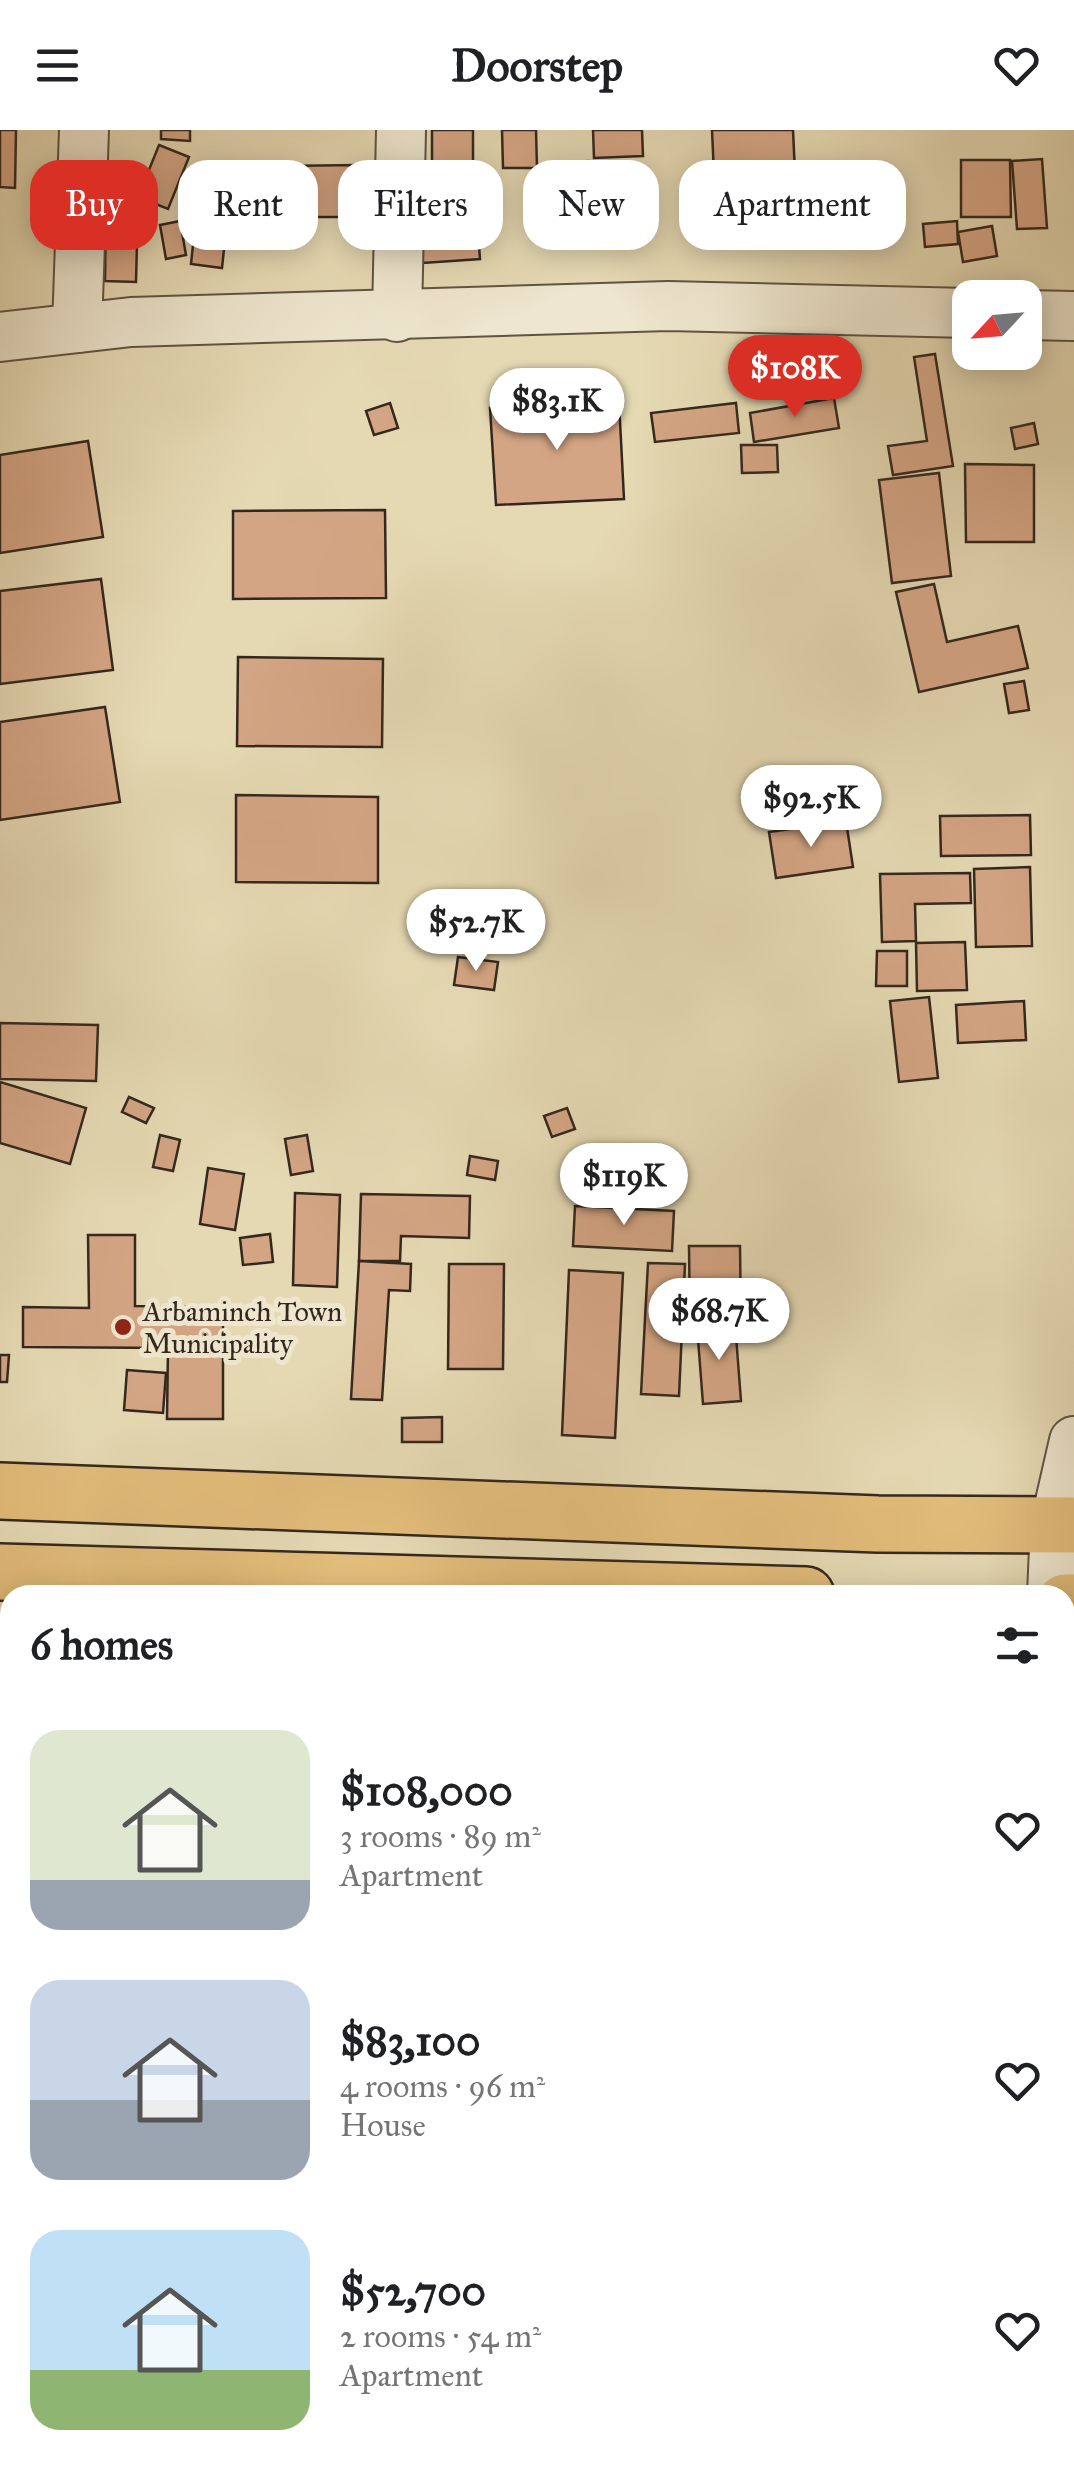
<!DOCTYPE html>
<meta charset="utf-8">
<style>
:root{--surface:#fff;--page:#f2f2f2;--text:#202124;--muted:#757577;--accent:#d93025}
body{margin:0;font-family:"IM FELL Great Primer",serif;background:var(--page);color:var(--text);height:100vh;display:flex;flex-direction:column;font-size:38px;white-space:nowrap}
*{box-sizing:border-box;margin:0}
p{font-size:32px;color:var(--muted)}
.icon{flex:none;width:55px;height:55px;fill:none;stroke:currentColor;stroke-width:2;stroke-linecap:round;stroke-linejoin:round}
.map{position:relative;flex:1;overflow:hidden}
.details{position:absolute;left:0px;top:1455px;width:1075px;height:890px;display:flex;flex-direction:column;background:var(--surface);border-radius:30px 30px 0 0;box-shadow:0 5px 25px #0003}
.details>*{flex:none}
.guide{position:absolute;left:30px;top:30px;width:1015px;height:90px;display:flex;gap:20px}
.needle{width:65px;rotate:244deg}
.tools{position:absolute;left:952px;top:150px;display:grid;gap:20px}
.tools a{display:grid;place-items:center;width:90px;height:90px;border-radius:20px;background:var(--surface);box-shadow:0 5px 25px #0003;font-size:50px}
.price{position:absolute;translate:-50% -85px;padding:0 22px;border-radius:35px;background:#fff;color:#222;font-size:32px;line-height:65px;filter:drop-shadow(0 2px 5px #0008)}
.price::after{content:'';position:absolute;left:50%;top:60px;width:30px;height:22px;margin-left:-15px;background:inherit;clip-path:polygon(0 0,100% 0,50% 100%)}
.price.current{background:var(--accent);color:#fff}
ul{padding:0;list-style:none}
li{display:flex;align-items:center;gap:30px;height:250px;padding:0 30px}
li span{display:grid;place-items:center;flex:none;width:280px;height:200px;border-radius:30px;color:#555}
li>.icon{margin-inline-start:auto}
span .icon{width:120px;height:120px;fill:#fffc;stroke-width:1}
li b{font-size:42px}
h2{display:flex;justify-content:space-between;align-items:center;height:120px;padding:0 30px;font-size:42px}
.pill{padding:0 35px;border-radius:30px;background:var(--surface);box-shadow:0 5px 25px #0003;font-size:35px;line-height:90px}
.pill.current{background:var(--accent);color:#fff}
header{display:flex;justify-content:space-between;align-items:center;height:130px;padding:0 30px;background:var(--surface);font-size:45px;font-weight:700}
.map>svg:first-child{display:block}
.building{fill:#d4a584;stroke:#34281e;stroke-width:2.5}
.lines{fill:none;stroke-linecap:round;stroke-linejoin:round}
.minor-casing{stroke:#605443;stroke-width:52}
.highway-casing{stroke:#34281e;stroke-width:60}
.minor{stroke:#eee6ce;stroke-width:48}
.highway{stroke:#e2bc7a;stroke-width:55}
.poi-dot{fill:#8f2418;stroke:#eee6ce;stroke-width:4}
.labels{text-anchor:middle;stroke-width:10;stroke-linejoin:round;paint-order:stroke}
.poi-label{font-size:28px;fill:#34281e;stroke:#eee6ce;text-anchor:start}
</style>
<header><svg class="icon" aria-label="menu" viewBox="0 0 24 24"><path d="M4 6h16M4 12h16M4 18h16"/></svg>Doorstep<svg class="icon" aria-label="heart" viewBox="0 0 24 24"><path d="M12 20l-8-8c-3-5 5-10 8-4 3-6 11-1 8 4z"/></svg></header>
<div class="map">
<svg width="1074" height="2345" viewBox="0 0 1074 2345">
<rect width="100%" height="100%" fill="#e5d9b3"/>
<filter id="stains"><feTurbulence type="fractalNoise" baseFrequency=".002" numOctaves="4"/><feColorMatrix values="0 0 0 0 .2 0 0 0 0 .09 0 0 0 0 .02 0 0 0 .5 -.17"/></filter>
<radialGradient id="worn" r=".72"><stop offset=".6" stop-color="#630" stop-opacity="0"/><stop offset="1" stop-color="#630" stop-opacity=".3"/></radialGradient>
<g class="building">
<polygon points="0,0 16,0 15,58 0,57"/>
<polygon points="161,0 190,0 190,11 161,9"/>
<polygon points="432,0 473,0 473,40 432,39"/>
<polygon points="502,0 536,0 537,38 503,38"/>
<polygon points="593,0 642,0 643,26 594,28"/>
<polygon points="712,0 793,0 797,87 716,90"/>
<polygon points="159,15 189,27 168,79 138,67"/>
<polygon points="1042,29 1047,98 1017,99 1012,31"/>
<polygon points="961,30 1010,30 1011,87 961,87"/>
<polygon points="588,31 591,82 559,83 556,33"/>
<polygon points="360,35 361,87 280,87 279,36"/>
<polygon points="106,71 138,72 136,152 105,151"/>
<polygon points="180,91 186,125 166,129 160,95"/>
<polygon points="594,91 596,113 561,117 559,95"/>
<polygon points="957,91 958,114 925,117 923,94"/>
<polygon points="992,96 997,126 963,132 958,102"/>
<polygon points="478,103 480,129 423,133 421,107"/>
<polygon points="193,115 224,119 222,138 191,134"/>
<polygon points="935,224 953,336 893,345 888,316 927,311 914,227"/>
<polygon points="834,268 839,298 754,312 750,283"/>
<polygon points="619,272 624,369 496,375 490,278"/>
<polygon points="390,273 398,298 374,305 366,281"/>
<polygon points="736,273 739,303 655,312 651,283"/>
<polygon points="1034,293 1038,314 1015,319 1011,298"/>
<polygon points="88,311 103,407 0,423 0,325"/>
<polygon points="741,315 777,315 778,342 742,343"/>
<polygon points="965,334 1034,335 1034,412 966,412"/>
<polygon points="939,343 951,446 892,453 879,350"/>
<polygon points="385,380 386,468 233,469 233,381"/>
<polygon points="101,449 113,540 0,554 0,461"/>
<polygon points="934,454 947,512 1018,496 1028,538 919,562 896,462"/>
<polygon points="238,527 383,529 382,617 237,616"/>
<polygon points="1024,551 1029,580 1009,583 1004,554"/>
<polygon points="105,577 120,672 0,690 0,592"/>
<polygon points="236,665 378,667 378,753 236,752"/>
<polygon points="1030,685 1031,725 941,726 940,686"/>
<polygon points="846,691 853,737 776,748 769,702"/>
<polygon points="1030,737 1032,816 976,817 974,739"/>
<polygon points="970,743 971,773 915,774 916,811 882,812 880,744"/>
<polygon points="965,812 967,860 917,861 916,813"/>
<polygon points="877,821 907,821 907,856 876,856"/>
<polygon points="458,827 498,832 494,860 454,855"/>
<polygon points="929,867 938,948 899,952 890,871"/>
<polygon points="1024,871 1026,910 958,913 956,875"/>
<polygon points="0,893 98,895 96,951 0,949"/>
<polygon points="0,952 86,978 70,1034 0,1013"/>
<polygon points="129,967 154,978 146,993 122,982"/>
<polygon points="567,978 575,999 552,1007 544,986"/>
<polygon points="160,1005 180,1010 173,1041 153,1037"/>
<polygon points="307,1005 313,1041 291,1045 285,1009"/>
<polygon points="470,1026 498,1031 495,1050 467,1045"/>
<polygon points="208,1038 244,1044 235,1100 200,1094"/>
<polygon points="295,1063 340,1065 337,1157 293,1155"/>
<polygon points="361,1064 470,1066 469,1108 401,1106 400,1131 359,1131"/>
<polygon points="575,1076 674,1081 672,1121 573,1116"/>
<polygon points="270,1104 273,1132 243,1135 240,1108"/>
<polygon points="88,1105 135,1105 135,1176 223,1177 223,1289 167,1289 168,1218 23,1217 23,1177 89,1178"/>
<polygon points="689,1116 740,1116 741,1192 690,1193"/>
<polygon points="359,1131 411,1134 410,1161 389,1160 382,1270 351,1269"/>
<polygon points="648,1133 685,1134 679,1266 641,1264"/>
<polygon points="449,1134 504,1134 503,1239 448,1239"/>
<polygon points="569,1140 623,1143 615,1308 562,1305"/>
<polygon points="735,1193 741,1271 703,1274 697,1196"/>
<polygon points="0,1225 9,1225 7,1252 0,1252"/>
<polygon points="127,1240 166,1243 163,1283 124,1280"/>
<polygon points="442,1287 442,1312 402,1312 402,1288"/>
<polygon points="4,1519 10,1520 10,1551 3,1550"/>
<rect x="0" y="1829" width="10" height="26"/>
<rect x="1065" y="1851" width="9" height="31"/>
<rect x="1065" y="1998" width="9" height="44"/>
<polygon points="0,1999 10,2000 10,2050 0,2050"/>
<polygon points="1074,2055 1074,2096 1065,2097 1065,2056"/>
<polygon points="0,2146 10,2146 10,2198 0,2197"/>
<polygon points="1065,2175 1074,2176 1074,2226 1065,2224"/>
<polygon points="10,2204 10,2259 0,2261 0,2205"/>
<polygon points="1065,2298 1074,2298 1074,2326 1065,2325"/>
<polygon points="0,2314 10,2314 10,2335 32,2335 33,2345 0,2345"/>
<polygon points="1065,2329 1074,2330 1074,2345 1042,2345 1042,2335 1065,2335"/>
<polygon points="40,2335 67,2337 67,2345 40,2345"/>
<rect x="71" y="2335" width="28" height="10"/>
<rect x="121" y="2335" width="42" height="10"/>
<polygon points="228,2335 265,2335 265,2345 229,2345"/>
<polygon points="423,2335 477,2335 478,2345 424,2345"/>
<rect x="500" y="2335" width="43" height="10"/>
<polygon points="546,2335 593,2335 594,2345 547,2345"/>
<polygon points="622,2335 668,2335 668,2345 621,2345"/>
<polygon points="674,2335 701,2335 701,2345 673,2345"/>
<polygon points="865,2335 909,2335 912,2345 867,2345"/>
<rect x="986" y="2335" width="50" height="10"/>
</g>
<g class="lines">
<g class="minor-casing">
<g id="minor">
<polyline points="1025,185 1074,186"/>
<polyline points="397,187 401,0"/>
<polyline points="77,198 84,0"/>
<polyline points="0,207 131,192 668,176 970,183"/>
<polyline points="1052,1465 1055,1394 1074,1311"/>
<polyline points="0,1809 10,1809"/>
<polyline points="1065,1830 1074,1830"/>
<polyline points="0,2109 10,2109"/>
<polyline points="1065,2132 1074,2132"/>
<polyline points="310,2345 311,2335"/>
<polyline points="924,2345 924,2335"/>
</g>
</g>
<g class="highway-casing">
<g id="highway">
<polyline points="0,1361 878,1394 1074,1395"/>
<polyline points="0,1442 806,1465"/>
<polyline points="1065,1472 1074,1472"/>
</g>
</g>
<use href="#minor" class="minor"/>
<use href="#highway" class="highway"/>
</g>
<circle class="poi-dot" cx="123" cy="1197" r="10"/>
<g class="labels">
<g class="poi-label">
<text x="143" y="1191">Arbaminch Town<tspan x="143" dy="32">Municipality</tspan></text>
</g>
</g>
<rect width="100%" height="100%" filter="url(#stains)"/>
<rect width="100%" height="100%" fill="url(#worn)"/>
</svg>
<div class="tools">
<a><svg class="needle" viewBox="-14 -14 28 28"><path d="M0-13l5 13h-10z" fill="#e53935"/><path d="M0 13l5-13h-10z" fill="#757577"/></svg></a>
</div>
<b class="price current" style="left:795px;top:290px">$108K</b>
<b class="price" style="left:557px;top:323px">$83.1K</b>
<b class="price" style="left:811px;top:720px">$92.5K</b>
<b class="price" style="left:476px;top:844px">$52.7K</b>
<b class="price" style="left:624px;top:1098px">$119K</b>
<b class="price" style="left:719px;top:1233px">$68.7K</b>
<div class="guide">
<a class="pill current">Buy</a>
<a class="pill">Rent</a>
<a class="pill">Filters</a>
<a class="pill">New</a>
<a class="pill">Apartment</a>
</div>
<section class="details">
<h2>6 homes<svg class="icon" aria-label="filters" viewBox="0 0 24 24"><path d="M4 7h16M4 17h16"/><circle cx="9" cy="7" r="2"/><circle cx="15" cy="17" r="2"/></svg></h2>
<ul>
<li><span style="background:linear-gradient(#dfe7d0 75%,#9aa5b1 0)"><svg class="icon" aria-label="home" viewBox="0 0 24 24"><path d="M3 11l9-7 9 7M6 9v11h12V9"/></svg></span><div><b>$108,000</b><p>3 rooms · 89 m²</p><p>Apartment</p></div><svg class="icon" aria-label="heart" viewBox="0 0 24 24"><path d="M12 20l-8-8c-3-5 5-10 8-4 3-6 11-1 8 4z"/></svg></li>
<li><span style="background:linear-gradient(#c9d6e8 60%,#9aa5b1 0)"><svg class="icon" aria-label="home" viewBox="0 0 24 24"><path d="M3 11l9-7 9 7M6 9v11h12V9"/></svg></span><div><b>$83,100</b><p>4 rooms · 96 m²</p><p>House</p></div><svg class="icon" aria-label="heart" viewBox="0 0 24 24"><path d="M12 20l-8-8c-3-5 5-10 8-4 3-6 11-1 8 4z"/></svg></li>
<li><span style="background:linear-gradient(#bfe0f5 70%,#8fb573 0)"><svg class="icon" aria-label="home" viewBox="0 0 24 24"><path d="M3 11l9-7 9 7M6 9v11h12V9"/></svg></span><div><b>$52,700</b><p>2 rooms · 54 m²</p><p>Apartment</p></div><svg class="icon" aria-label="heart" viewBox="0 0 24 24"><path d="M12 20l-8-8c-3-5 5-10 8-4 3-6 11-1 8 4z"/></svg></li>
</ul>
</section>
</div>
